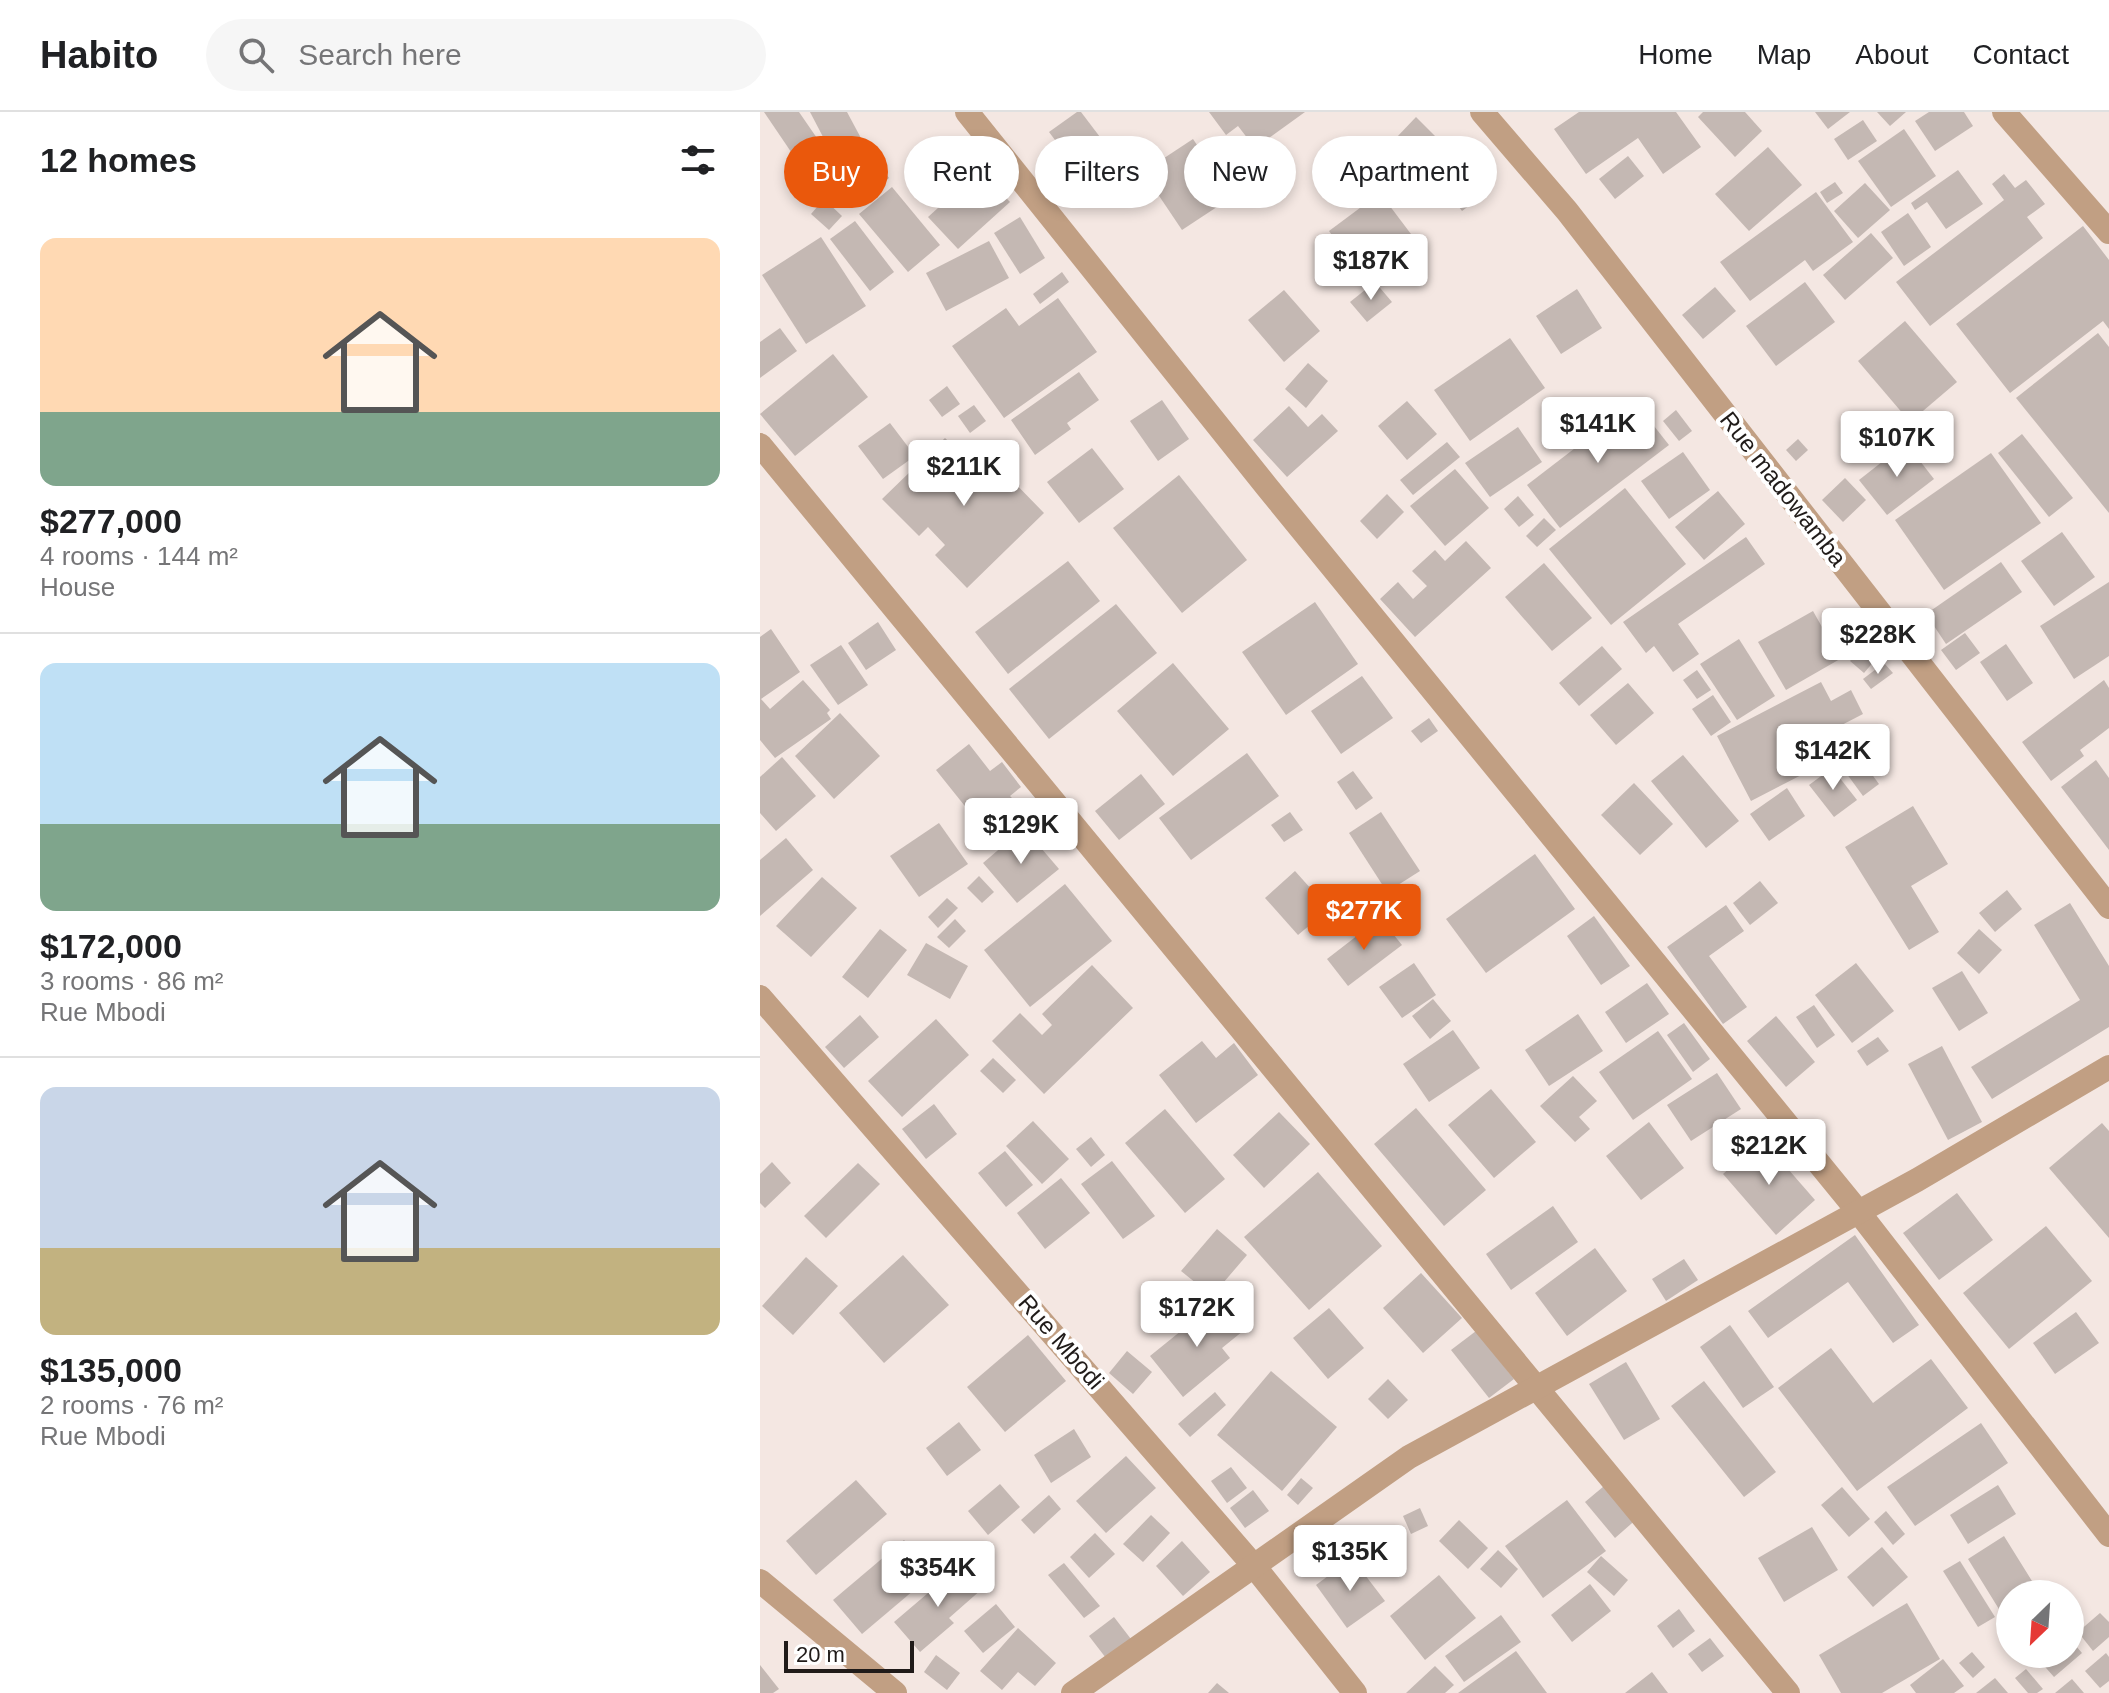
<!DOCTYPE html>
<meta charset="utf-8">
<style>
:root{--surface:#fff;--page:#f6f6f6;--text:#202124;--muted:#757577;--line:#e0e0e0;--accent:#ea580c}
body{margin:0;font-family:Helvetica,sans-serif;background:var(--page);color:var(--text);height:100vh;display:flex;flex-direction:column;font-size:30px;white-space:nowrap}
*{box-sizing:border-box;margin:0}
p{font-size:26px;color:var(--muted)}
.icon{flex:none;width:44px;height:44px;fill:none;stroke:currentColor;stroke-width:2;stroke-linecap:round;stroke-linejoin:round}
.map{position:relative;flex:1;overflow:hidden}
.side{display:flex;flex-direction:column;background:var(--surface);width:760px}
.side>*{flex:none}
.guide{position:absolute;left:24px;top:24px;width:760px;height:72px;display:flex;gap:16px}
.needle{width:52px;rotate:205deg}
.tools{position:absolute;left:1236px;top:1468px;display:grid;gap:16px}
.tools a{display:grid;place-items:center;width:88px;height:88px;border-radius:50%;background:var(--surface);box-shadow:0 4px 12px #0003;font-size:40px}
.scale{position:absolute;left:24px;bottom:20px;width:130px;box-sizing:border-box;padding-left:8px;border:4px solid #201b19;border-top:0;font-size:22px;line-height:28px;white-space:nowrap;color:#201b19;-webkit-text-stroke:6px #fff;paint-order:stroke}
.price{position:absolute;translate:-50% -68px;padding:0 18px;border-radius:8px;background:#fff;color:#222;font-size:26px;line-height:52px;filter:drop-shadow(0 2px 4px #0008)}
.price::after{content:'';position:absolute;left:50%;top:48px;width:24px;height:18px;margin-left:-12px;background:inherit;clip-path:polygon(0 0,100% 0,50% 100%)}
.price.selected{background:var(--accent);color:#fff}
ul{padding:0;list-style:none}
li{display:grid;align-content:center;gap:16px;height:424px;padding:0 40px}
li+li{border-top:2px solid var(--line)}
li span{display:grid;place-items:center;height:248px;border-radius:16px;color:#555}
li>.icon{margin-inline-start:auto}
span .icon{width:144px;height:144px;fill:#fffc;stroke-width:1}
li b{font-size:34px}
h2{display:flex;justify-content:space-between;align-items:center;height:96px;padding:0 40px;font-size:34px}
.tag{padding:0 28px;border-radius:36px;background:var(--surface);box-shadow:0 4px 12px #0003;font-size:28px;line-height:72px}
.tag.selected{background:var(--accent);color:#fff}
header{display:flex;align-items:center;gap:48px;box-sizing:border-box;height:112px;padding:0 40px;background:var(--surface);border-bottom:2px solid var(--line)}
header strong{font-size:38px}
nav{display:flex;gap:44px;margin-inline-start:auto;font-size:28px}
.search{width:560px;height:72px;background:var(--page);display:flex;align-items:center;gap:20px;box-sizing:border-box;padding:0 28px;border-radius:44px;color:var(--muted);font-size:30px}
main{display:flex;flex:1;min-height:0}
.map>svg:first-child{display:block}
.building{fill:#c4b8b3}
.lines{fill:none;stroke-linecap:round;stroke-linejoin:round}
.minor{stroke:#c19f83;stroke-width:24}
.labels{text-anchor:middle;stroke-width:8;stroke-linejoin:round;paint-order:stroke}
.street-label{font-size:24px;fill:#201b19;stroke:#fff}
</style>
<header>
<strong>Habito</strong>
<div class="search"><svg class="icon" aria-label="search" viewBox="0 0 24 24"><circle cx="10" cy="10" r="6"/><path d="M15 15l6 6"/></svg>Search here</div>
<nav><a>Home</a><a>Map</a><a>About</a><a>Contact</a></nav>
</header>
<main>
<section class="side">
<h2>12 homes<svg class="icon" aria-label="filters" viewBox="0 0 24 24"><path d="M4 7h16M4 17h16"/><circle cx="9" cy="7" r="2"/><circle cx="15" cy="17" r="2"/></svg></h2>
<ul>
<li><span style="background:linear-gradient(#ffd9b3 70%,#7fa58c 0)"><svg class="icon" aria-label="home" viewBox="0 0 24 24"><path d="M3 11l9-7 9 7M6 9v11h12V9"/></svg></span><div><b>$277,000</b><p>4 rooms · 144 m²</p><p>House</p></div></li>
<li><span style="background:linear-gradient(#bfe0f5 65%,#7fa58c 0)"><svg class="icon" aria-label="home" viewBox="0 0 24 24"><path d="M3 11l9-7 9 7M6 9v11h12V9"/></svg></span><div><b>$172,000</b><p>3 rooms · 86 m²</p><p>Rue Mbodi</p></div></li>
<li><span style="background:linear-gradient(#c9d6e8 65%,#c2b280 0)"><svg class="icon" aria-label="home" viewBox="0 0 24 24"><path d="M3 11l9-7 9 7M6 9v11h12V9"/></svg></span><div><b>$135,000</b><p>2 rooms · 76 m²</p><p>Rue Mbodi</p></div></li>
</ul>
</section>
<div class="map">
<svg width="1349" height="1581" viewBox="0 0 1349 1581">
<rect width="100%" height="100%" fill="#f4e7e2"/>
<g class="building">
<polygon points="4,0 39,0 70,45 46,62"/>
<polygon points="50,0 87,0 102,28 73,44"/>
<polygon points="317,0 321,0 343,29 313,52 289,20"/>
<polygon points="449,0 545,0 495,36 478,14 466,23"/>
<polygon points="819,0 916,0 941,35 903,62 878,26 826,62 794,17"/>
<polygon points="943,0 985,0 1002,19 975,45 938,5"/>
<polygon points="1055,0 1090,0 1068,17"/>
<polygon points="1117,0 1146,0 1130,14"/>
<polygon points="1169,0 1204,0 1213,14 1175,39 1155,9"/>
<polygon points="656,5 682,31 662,51 636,26"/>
<polygon points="1103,8 1117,29 1088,48 1074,27"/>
<polygon points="1144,17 1176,64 1131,95 1098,49"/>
<polygon points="433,27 472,85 422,118 383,60"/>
<polygon points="1008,35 1042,73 989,119 955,82"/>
<polygon points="868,44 884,64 855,87 839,67"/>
<polygon points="695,50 721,85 702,99 676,64"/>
<polygon points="118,51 129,66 105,84 93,70"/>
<polygon points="220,58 250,90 198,137 168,105"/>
<polygon points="1198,58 1223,92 1186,117 1167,90 1155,98 1151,91"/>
<polygon points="1244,62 1255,76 1266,68 1285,92 1267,105 1283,126 1170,214 1136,170 1244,88 1232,72"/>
<polygon points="1075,70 1083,81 1067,91 1060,80"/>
<polygon points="1105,71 1130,98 1098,126 1074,99"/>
<polygon points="132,75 180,133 148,160 99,102"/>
<polygon points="1056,80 1093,130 1053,159 1045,148 990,189 960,150"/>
<polygon points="620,81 654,126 601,164 569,119"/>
<polygon points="64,87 82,104 69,118 51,102"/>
<polygon points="1148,101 1171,135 1144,154 1121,120"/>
<polygon points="260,105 285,146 260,162 234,121"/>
<polygon points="95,109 134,160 110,179 70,127"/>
<polygon points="1323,114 1349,148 1349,217 1343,209 1250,281 1196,212"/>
<polygon points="1111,121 1133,146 1085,188 1063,163"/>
<polygon points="61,125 106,194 46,232 2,163"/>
<polygon points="229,129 249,166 186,199 166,161"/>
<polygon points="302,160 309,170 280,192 273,182"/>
<polygon points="615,170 632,190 607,210 590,190"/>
<polygon points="1045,170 1075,210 1016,254 986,214"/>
<polygon points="955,175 976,199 943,227 922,203"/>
<polygon points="817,177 842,216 801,242 776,204"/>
<polygon points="524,178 560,219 524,250 488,208"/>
<polygon points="298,186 337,240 244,306 192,234 246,196 259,214"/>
<polygon points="1145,209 1197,270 1150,310 1098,249"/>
<polygon points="20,216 37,239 0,266 0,230"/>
<polygon points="1338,221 1349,235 1349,401 1256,286"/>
<polygon points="750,226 785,276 710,329 674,278"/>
<polygon points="73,242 108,285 35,344 0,302"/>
<polygon points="548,251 568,269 546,296 525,277"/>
<polygon points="319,260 339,288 307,311 311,317 275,343 251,308"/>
<polygon points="187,274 200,292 182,305 169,288"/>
<polygon points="402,288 429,327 398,349 370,309"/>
<polygon points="647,289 677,322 647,348 618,314"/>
<polygon points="875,290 909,333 800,416 767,373"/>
<polygon points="214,293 226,309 210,321 198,304"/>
<polygon points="529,294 548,315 562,302 578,319 527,365 493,328"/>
<polygon points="916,298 932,319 919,329 903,309"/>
<polygon points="130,311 155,344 123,367 98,334"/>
<polygon points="758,315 782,350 730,385 705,351"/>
<polygon points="1262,322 1313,386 1289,405 1238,341"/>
<polygon points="185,326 207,347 220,335 284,401 207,476 175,443 185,433 168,415 159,424 122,387"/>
<polygon points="1038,327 1048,338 1036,349 1026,338"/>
<polygon points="687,330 700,345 653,383 640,368"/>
<polygon points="1146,331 1174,367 1127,403 1099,368"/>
<polygon points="332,336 364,377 319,411 287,370"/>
<polygon points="923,340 950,378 909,407 881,369"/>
<polygon points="1231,341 1281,411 1184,478 1135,408"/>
<polygon points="695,357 729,396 685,434 650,394"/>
<polygon points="419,363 487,448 422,501 353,416"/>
<polygon points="1085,366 1106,388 1083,410 1062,388"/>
<polygon points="865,376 926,452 851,513 789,437"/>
<polygon points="958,379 985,412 944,448 915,415"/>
<polygon points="627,382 644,400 617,427 600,409"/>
<polygon points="758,384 774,403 759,415 744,397"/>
<polygon points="784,406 796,418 777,435 766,424"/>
<polygon points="1302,420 1335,465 1294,494 1261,449"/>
<polygon points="986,425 1005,452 918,512 939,542 913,560 894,534 886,541 863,510"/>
<polygon points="706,429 731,456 655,525 620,487 638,470 653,487 667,474 652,459 675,438 685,449"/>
<polygon points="308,449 340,489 248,562 215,520"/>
<polygon points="1241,450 1262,480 1186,532 1166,502"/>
<polygon points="784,451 832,506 792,539 745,485"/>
<polygon points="1349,470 1349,544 1314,567 1280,514"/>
<polygon points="555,490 598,552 526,603 482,540"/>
<polygon points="356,492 397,541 289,627 249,577"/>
<polygon points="1053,499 1080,547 1026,578 998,530"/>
<polygon points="118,510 136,538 106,558 88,531"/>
<polygon points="1086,514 1099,529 1085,541 1072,525"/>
<polygon points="11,517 40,560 1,587 10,597 43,568 70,598 67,601 71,607 15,646 0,628 0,525"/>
<polygon points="1205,521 1220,541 1196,558 1181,538"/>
<polygon points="979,527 1015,584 977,608 940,552"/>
<polygon points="1246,532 1273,571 1247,589 1220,550"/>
<polygon points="81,533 108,573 78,593 50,553"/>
<polygon points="842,534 862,557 819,594 799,571"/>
<polygon points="1101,536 1115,548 1104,561 1090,549"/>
<polygon points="413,551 469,617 413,664 357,599"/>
<polygon points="1124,551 1133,561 1111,577 1103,567"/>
<polygon points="937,558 951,578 937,587 923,568"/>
<polygon points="602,564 633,606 581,642 551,599"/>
<polygon points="1344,568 1349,576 1349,616 1320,638 1324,644 1291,669 1262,630"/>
<polygon points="1061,570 1071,589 1091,578 1103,602 1043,633 1055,656 991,689 957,624"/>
<polygon points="868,571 894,601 856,633 830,603"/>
<polygon points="953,583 971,610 951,624 932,597"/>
<polygon points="80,601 120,644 74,687 35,644"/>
<polygon points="669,606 678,619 661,631 651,619"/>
<polygon points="209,632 230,659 242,650 261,675 250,684 253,687 220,713 176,658"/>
<polygon points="487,641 519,684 431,748 399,706"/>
<polygon points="1097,642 1119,672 1103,684 1081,654"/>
<polygon points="923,643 979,709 946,736 891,669"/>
<polygon points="22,645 56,684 16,719 0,701 0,665"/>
<polygon points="1336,648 1349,666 1349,738 1301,675"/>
<polygon points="1072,656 1097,688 1074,705 1049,673"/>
<polygon points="593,659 613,686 596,698 577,670"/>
<polygon points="381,662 405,692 359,728 335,699"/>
<polygon points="874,671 913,712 880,743 841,703"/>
<polygon points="1027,676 1045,704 1009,729 990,702"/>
<polygon points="1153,694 1188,752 1151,774 1179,820 1149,838 1085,735"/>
<polygon points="530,700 543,718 524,730 511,713"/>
<polygon points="621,700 660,759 627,780 589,721"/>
<polygon points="179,711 208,752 159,785 130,744"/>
<polygon points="264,716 299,757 257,791 223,751"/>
<polygon points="26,726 53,758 0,804 0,748"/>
<polygon points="775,742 815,797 726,861 686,807"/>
<polygon points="535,759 569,797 538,823 505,786"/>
<polygon points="219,764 234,780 222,791 207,776"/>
<polygon points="62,765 97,796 51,845 16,814"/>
<polygon points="1000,769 1018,791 990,813 973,791"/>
<polygon points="305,772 352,829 270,895 224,838"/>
<polygon points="1247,778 1262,797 1235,820 1219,801"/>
<polygon points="187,786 198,796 178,816 168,805"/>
<polygon points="1310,791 1349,854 1349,915 1232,987 1211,955 1320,888 1274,813"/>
<polygon points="966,793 984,819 949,844 987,895 963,912 907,835"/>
<polygon points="834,804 870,854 841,873 807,824"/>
<polygon points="620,806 642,833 588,874 567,847"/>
<polygon points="195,807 206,819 189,836 177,825"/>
<polygon points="120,817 147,838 108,886 82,865"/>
<polygon points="1219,817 1242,838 1219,862 1197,841"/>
<polygon points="166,831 208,854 190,887 147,863"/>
<polygon points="654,851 676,883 642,906 619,875"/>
<polygon points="1096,851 1134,899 1092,931 1055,883"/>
<polygon points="332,853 373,896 284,982 232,929 260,901 282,923 292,913 282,902"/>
<polygon points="1202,859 1228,901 1199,919 1172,876"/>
<polygon points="887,871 909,902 866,931 845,900"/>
<polygon points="673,887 691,909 670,927 652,904"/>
<polygon points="1054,893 1075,923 1057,936 1036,905"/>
<polygon points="818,902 843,939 789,974 765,938"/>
<polygon points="100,903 119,925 84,956 65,935"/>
<polygon points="1016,904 1055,950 1026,975 987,929"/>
<polygon points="176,907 209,943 142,1005 108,969"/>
<polygon points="924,911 950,947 933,960 907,923"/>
<polygon points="693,918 720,956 669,990 643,952"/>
<polygon points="898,919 932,967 873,1008 839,960"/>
<polygon points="1118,925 1129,939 1107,954 1097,939"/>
<polygon points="442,929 456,946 474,931 498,963 436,1011 399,963"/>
<polygon points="1182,934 1222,1010 1188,1028 1148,952"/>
<polygon points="233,946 256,968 243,981 220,959"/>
<polygon points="957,961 981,997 931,1029 907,993"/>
<polygon points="813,964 837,989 819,1005 830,1017 815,1030 780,994"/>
<polygon points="731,977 776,1030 734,1066 688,1013"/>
<polygon points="174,992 197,1022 166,1047 142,1017"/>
<polygon points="656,996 726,1078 684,1114 614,1032"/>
<polygon points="405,997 465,1067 425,1101 365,1031"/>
<polygon points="519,1000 550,1032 504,1076 473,1043"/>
<polygon points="273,1009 309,1047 282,1072 246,1034"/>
<polygon points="889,1010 924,1056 881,1088 846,1044"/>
<polygon points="1342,1011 1349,1019 1349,1126 1289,1056"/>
<polygon points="331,1025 345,1043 331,1055 316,1037"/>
<polygon points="1002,1027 1055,1088 1016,1123 963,1062"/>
<polygon points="245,1039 273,1073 246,1095 218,1061"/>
<polygon points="352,1049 395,1104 363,1127 321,1072"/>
<polygon points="12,1050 31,1071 5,1096 0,1091 0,1062"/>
<polygon points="98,1051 120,1072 66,1126 44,1104"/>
<polygon points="558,1060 622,1134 549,1198 484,1125"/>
<polygon points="301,1066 330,1101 285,1137 257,1101"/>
<polygon points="1197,1081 1233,1128 1179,1168 1143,1121"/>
<polygon points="793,1094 818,1130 751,1178 726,1142"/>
<polygon points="1286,1114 1332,1169 1249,1237 1203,1181"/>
<polygon points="457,1117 487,1143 452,1184 421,1159"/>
<polygon points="1095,1123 1159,1213 1133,1231 1088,1170 1008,1226 988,1199"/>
<polygon points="835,1136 867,1179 807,1224 775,1181"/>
<polygon points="143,1143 189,1193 124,1251 79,1201"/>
<polygon points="46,1145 78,1174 33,1223 2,1194"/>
<polygon points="924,1147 938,1168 906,1189 892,1167"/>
<polygon points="661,1161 702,1206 663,1241 623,1196"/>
<polygon points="458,1189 483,1219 462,1236 470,1246 423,1285 390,1244"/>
<polygon points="569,1196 604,1236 568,1267 533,1226"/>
<polygon points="1316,1200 1339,1231 1295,1262 1273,1231"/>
<polygon points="970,1213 1014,1275 983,1296 940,1235"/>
<polygon points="716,1219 754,1267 729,1286 691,1238"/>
<polygon points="268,1223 306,1269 245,1320 207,1275"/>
<polygon points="1071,1236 1113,1291 1171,1247 1208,1296 1097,1379 1018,1276"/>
<polygon points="367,1239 392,1260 373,1282 349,1261"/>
<polygon points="866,1250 900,1307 864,1328 829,1272"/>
<polygon points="511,1259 577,1315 522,1379 457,1323"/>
<polygon points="628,1267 648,1288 628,1307 608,1287"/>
<polygon points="944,1269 1016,1360 984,1385 911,1294"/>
<polygon points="455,1280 466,1293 430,1325 418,1312"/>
<polygon points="199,1310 221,1338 187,1364 166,1336"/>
<polygon points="1221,1311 1248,1351 1155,1414 1127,1375"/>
<polygon points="314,1317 331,1345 291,1371 274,1343"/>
<polygon points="366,1344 396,1376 346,1421 316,1389"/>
<polygon points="471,1355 487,1376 467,1391 451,1369"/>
<polygon points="541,1366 553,1376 538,1393 527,1383"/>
<polygon points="96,1368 127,1402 56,1463 26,1429"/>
<polygon points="850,1369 879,1405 855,1426 825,1390"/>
<polygon points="240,1372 260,1395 228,1423 208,1399"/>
<polygon points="1238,1373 1256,1402 1208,1432 1190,1403"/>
<polygon points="1082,1375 1110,1407 1089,1425 1061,1393"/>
<polygon points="493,1378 509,1399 485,1416 470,1396"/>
<polygon points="289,1383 301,1397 274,1422 261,1408"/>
<polygon points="807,1388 846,1439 783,1486 745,1434"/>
<polygon points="660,1396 668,1414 651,1422 643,1404"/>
<polygon points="1126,1399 1145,1422 1133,1433 1114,1410"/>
<polygon points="391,1403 410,1421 383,1450 363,1432"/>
<polygon points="699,1408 728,1436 708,1457 679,1429"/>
<polygon points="1052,1415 1078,1458 1024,1490 998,1446"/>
<polygon points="335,1421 355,1442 329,1466 310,1445"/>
<polygon points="1244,1424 1280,1482 1250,1482 1250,1515 1208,1447"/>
<polygon points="144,1428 173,1462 102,1522 73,1488"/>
<polygon points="422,1429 450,1460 423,1484 396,1454"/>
<polygon points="1122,1435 1148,1465 1113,1495 1087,1465"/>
<polygon points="738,1438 758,1457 741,1476 720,1457"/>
<polygon points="841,1444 868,1468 854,1484 827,1460"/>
<polygon points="592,1446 625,1489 587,1516 556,1473"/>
<polygon points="1200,1449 1235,1505 1218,1515 1183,1459"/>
<polygon points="304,1451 340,1494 324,1506 288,1463"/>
<polygon points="201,1453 222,1477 189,1506 194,1511 160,1540 134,1510"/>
<polygon points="679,1463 716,1506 665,1548 630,1504"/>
<polygon points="830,1472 851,1499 812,1530 791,1503"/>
<polygon points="1147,1491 1180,1547 1122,1581 1081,1581 1059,1543"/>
<polygon points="236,1492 255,1515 223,1541 204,1519"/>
<polygon points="919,1497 935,1519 913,1536 897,1514"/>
<polygon points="1340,1501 1349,1510 1349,1525 1333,1539 1318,1520"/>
<polygon points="741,1503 761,1530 704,1570 685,1544"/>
<polygon points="354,1505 374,1531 349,1550 329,1524"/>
<polygon points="258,1516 296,1551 275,1574 258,1560 242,1578 220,1559"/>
<polygon points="950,1526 964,1544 942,1560 928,1542"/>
<polygon points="1310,1527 1322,1541 1294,1565 1279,1548 1285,1542 1310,1542"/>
<polygon points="756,1539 787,1581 698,1581"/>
<polygon points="1212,1540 1225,1555 1213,1566 1199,1551"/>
<polygon points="1346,1541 1349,1545 1349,1569 1340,1576 1325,1559"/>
<polygon points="176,1543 200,1561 187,1578 164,1560"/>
<polygon points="1183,1547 1204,1574 1194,1581 1156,1581 1150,1573"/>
<polygon points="0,1553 19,1577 13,1581 0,1581"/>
<polygon points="675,1554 694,1573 685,1581 646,1581"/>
<polygon points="1266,1557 1283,1577 1277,1581 1268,1581 1255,1566"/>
<polygon points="892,1560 908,1581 865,1581"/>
<polygon points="1235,1566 1248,1581 1216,1581"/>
<polygon points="1312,1567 1324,1581 1295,1581"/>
<polygon points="457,1571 469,1581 448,1581"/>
</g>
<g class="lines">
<g class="minor">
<polyline points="207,0 507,375 1097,1098 1349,1423"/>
<polyline points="722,0 807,99 1349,795"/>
<polyline points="1244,0 1349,120"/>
<polyline points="0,333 1028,1581"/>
<polyline points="0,885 494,1454 595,1581"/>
<polyline points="0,1469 135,1581"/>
<polyline points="313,1581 649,1345 1157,1068 1349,955"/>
</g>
</g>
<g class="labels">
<g class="street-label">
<text transform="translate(1023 377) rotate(52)" y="8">Rue madowamba</text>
<text transform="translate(301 1230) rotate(49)" y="8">Rue Mbodi</text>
</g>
</g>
</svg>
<div class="tools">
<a><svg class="needle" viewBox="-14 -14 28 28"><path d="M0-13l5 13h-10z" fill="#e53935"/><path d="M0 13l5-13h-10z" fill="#757577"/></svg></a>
</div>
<div class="scale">20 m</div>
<b class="price" style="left:611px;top:190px">$187K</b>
<b class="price" style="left:838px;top:353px">$141K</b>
<b class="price" style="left:1137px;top:367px">$107K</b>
<b class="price" style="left:204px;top:396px">$211K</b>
<b class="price" style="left:1118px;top:564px">$228K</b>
<b class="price" style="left:1073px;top:680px">$142K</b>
<b class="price" style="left:261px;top:754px">$129K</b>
<b class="price selected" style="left:604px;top:840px">$277K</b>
<b class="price" style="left:1009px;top:1075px">$212K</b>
<b class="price" style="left:437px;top:1237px">$172K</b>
<b class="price" style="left:590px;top:1481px">$135K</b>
<b class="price" style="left:178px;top:1497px">$354K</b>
<div class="guide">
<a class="tag selected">Buy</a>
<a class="tag">Rent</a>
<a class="tag">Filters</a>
<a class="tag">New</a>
<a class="tag">Apartment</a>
</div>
</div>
</main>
